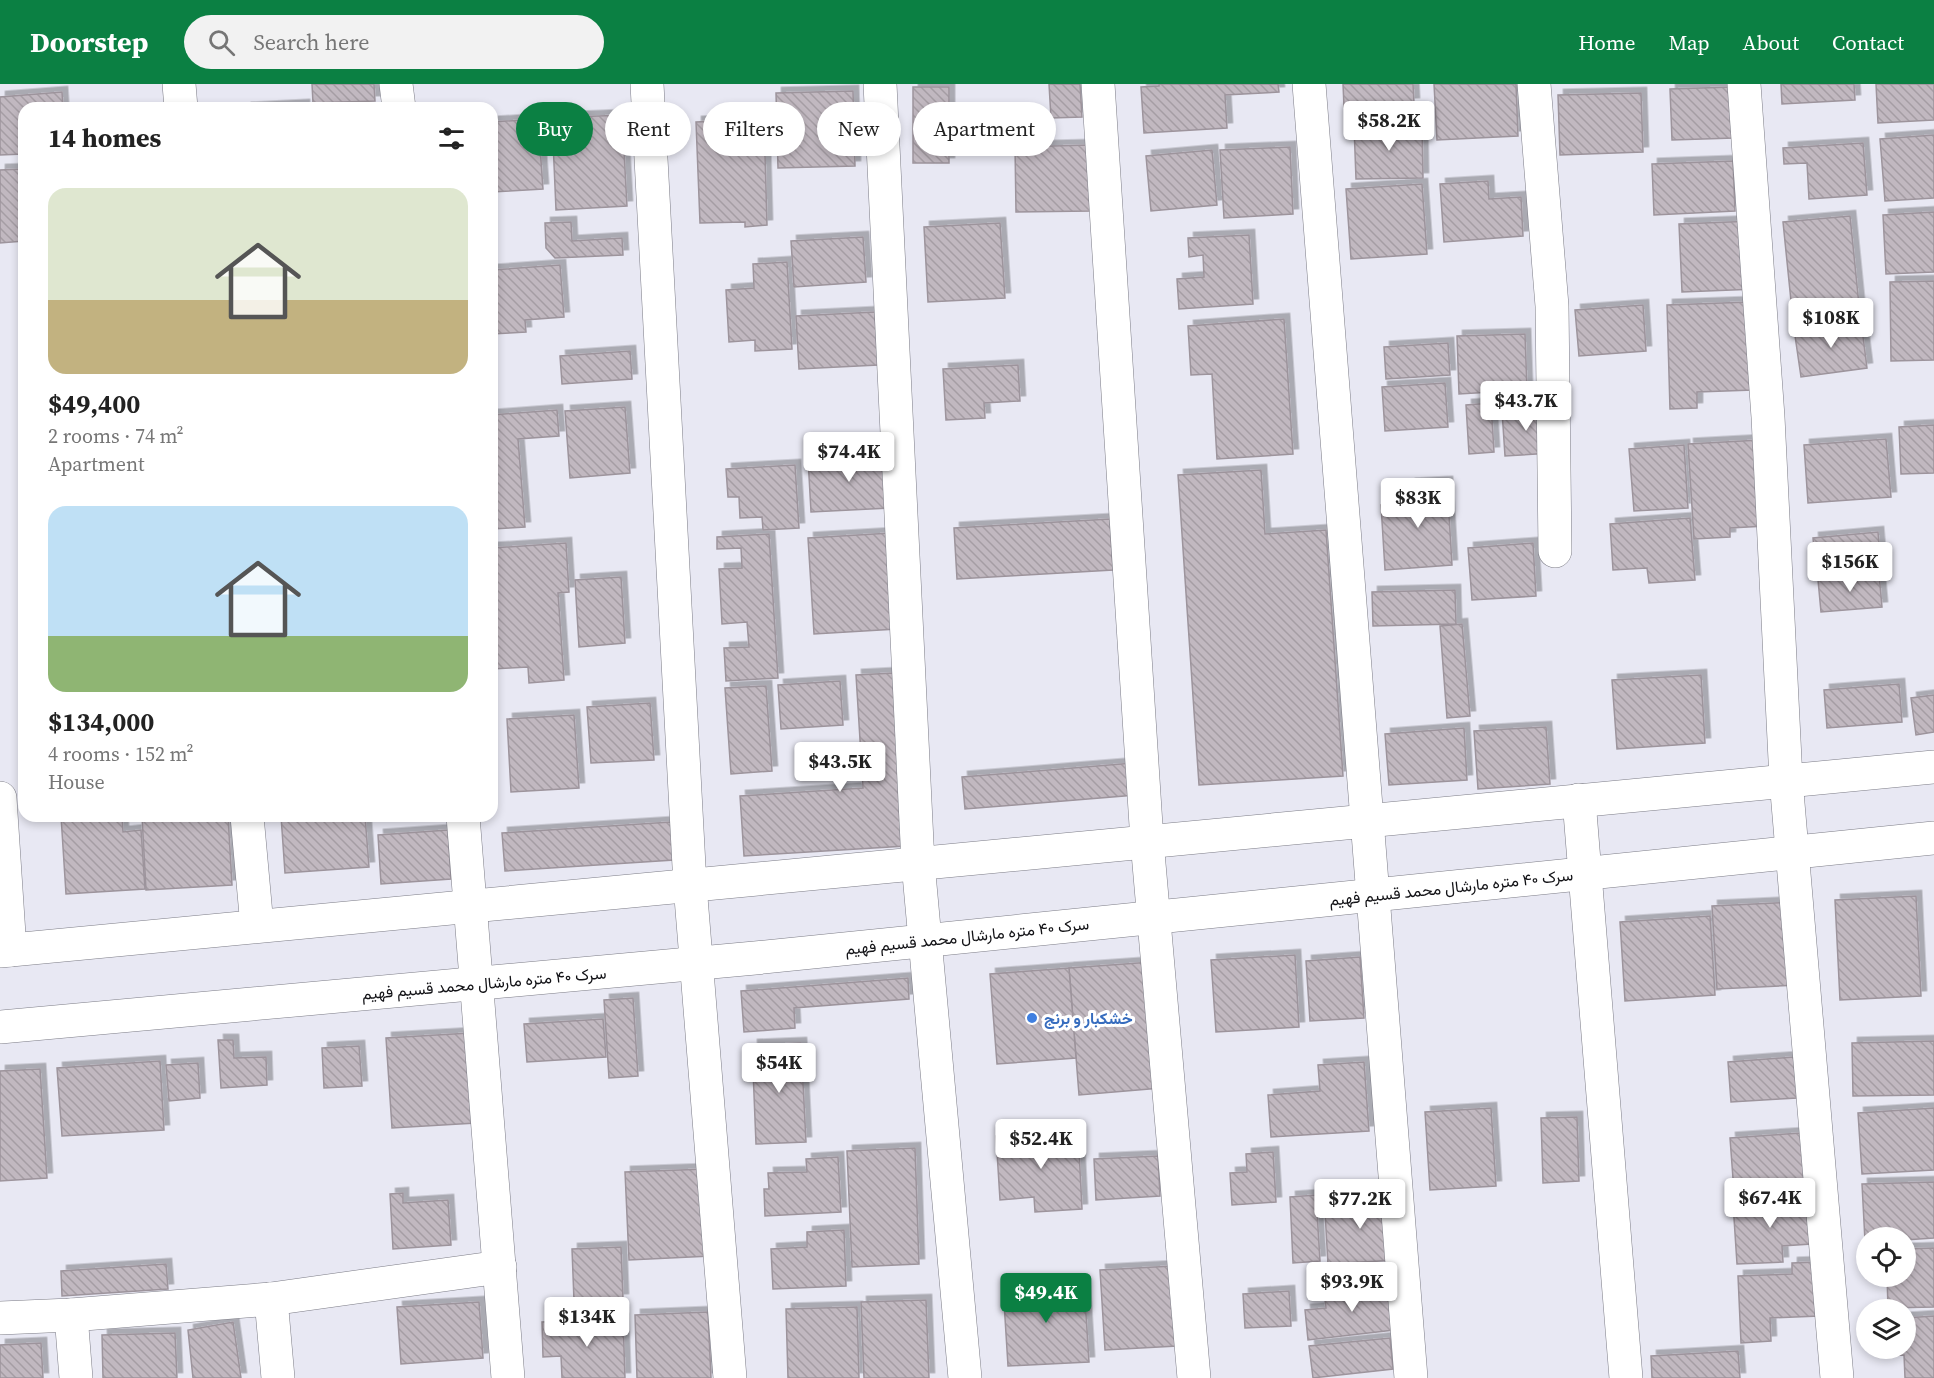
<!DOCTYPE html>
<meta charset="utf-8">
<style>
:root{--surface:#fff;--page:#f2f2f2;--text:#222;--muted:#767676;--accent:#0b8043}
body{margin:0;font-family:"Source Serif 4",Vazirmatn,serif;background:var(--page);color:var(--text);height:100vh;display:flex;flex-direction:column;font-size:22px;white-space:nowrap}
*{box-sizing:border-box;margin:0}
p{font-size:20px;color:var(--muted)}
.icon{flex:none;width:33px;height:33px;fill:none;stroke:currentColor;stroke-width:2;stroke-linecap:round;stroke-linejoin:round}
.map{position:relative;flex:1;overflow:hidden}
.drawer{position:absolute;left:18px;top:18px;width:480px;height:720px;display:flex;flex-direction:column;background:var(--surface);border-radius:18px;box-shadow:0 3px 9px #0003}
.drawer>*{flex:none}
.banner{position:absolute;left:516px;top:18px;width:570px;height:54px;display:flex;gap:12px}
.controls{position:absolute;left:1856px;top:1143px;display:grid;gap:12px}
.controls a{display:grid;place-items:center;width:60px;height:60px;border-radius:50%;background:var(--surface);box-shadow:0 3px 9px #0003;font-size:30px}
.price{position:absolute;translate:-50% -51px;padding:0 14px;border-radius:6px;background:#fff;color:#222;font-size:20px;line-height:39px;filter:drop-shadow(0 2px 3px #0008)}
.price::after{content:'';position:absolute;left:50%;top:36px;width:18px;height:14px;margin-left:-9px;background:inherit;clip-path:polygon(0 0,100% 0,50% 100%)}
.price.active{background:var(--accent);color:#fff}
ul{padding:0;list-style:none}
li{display:grid;align-content:center;gap:12px;height:318px;padding:0 30px}
li span{display:grid;place-items:center;height:186px;border-radius:18px;color:#555}
li>.icon{margin-inline-start:auto}
span .icon{width:108px;height:108px;fill:#fffc;stroke-width:1}
li b{font-size:26px}
h2{display:flex;justify-content:space-between;align-items:center;height:72px;padding:0 30px;font-size:26px}
.chip{padding:0 21px;border-radius:27px;background:var(--surface);box-shadow:0 3px 9px #0003;font-size:21px;line-height:54px}
.chip.active{background:var(--accent);color:#fff}
header{display:flex;align-items:center;gap:36px;box-sizing:border-box;height:84px;padding:0 30px;background:var(--accent);color:#fff}
header strong{font-size:28px}
nav{display:flex;gap:33px;margin-inline-start:auto;font-size:21px}
.search{width:420px;height:54px;background:var(--page);display:flex;align-items:center;gap:15px;box-sizing:border-box;padding:0 21px;border-radius:33px;color:var(--muted);font-size:22px}
.map>svg:first-child{display:block}
.building{fill:url(#building-back-hatch);stroke:#9d949c;stroke-width:1.5;filter:url(#shadow)}
.lines{fill:none;stroke-linecap:round;stroke-linejoin:round}
.minor-casing{stroke:#7c7c86;stroke-width:34}
.minor{stroke:#fff;stroke-width:33}
.shop-dot{fill:#3f7fe0;stroke:#fff;stroke-width:2}
.labels{text-anchor:middle;stroke-width:6;stroke-linejoin:round;paint-order:stroke}
.street-label{font-size:16px;fill:#121216;stroke:#fff}
.shop-label{font-size:16px;font-weight:bold;fill:#366cbe;stroke:#fff;text-anchor:start}
</style>
<header>
<strong>Doorstep</strong>
<div class="search"><svg class="icon" aria-label="search" viewBox="0 0 24 24"><circle cx="10" cy="10" r="6"/><path d="M15 15l6 6"/></svg>Search here</div>
<nav><a>Home</a><a>Map</a><a>About</a><a>Contact</a></nav>
</header>
<div class="map">
<svg width="1934" height="1294" viewBox="0 0 1934 1294">
<defs>
<pattern id="building-back-hatch" width="6" height="6" patternUnits="userSpaceOnUse" patternTransform="scale(1.5)"><rect width="6" height="6" fill="#c1b8c0"/><path d="M-1 5l2 2M0 0l6 6M5-1l2 2" fill="none" stroke="#a59da4"/></pattern>
<filter id="shadow"><feDropShadow dx="5.5" dy="-5.5" stdDeviation="0" flood-color="#0004"/></filter>
</defs>
<rect width="100%" height="100%" fill="#e8e8f3"/>
<g class="building">
<polygon points="312,0 374,0 375,17 313,19"/>
<polygon points="1049,0 1080,0 1082,33 1051,34"/>
<polygon points="1159,0 1278,0 1279,8 1225,11 1227,44 1144,49 1141,3 1159,2"/>
<polygon points="1343,0 1413,0 1414,19 1344,23"/>
<polygon points="1434,0 1516,0 1518,52 1437,56"/>
<polygon points="1781,0 1854,0 1855,16 1782,20"/>
<polygon points="1876,0 1934,0 1934,36 1878,39"/>
<rect x="913" y="3" width="36" height="76"/>
<polygon points="1732,3 1734,54 1672,56 1670,5"/>
<polygon points="853,7 855,82 778,84 776,9"/>
<polygon points="62,8 63,24 24,24 24,70 0,71 0,13"/>
<polygon points="1641,9 1643,68 1560,71 1558,11"/>
<polygon points="304,21 304,24 245,24"/>
<polygon points="622,31 627,122 556,126 552,34"/>
<polygon points="538,35 543,105 492,108 492,38"/>
<polygon points="764,35 767,141 745,143 745,138 700,139 696,38"/>
<polygon points="1422,40 1423,94 1356,95 1354,42"/>
<polygon points="1934,51 1934,114 1885,117 1880,55"/>
<polygon points="1863,59 1867,111 1809,115 1807,79 1784,80 1783,64"/>
<polygon points="1090,61 1091,127 1016,128 1015,63"/>
<polygon points="1290,63 1293,130 1224,134 1220,66"/>
<polygon points="1212,66 1217,121 1151,127 1146,72"/>
<polygon points="1733,77 1735,127 1654,131 1652,80"/>
<polygon points="24,85 24,157 0,159 0,86"/>
<polygon points="1488,97 1489,115 1521,113 1523,152 1444,158 1440,100"/>
<polygon points="1422,100 1427,170 1351,175 1346,105"/>
<polygon points="1934,128 1934,188 1886,190 1883,131"/>
<polygon points="1850,132 1859,221 1792,227 1783,138"/>
<polygon points="1754,137 1757,205 1682,208 1679,140"/>
<polygon points="571,138 572,157 622,154 623,171 555,174 546,164 545,139"/>
<polygon points="1000,139 1005,214 928,218 924,143"/>
<polygon points="1249,151 1253,220 1179,225 1177,195 1204,193 1203,171 1189,173 1188,154"/>
<polygon points="863,153 866,198 794,203 791,157"/>
<polygon points="787,178 792,265 755,267 755,256 729,258 726,206 754,204 753,180"/>
<polygon points="560,181 564,233 525,236 526,248 492,250 492,186"/>
<polygon points="1934,197 1934,276 1891,277 1890,198"/>
<polygon points="1750,218 1753,306 1697,308 1697,324 1670,325 1667,221"/>
<polygon points="1643,221 1646,267 1579,272 1575,226"/>
<polygon points="875,228 878,281 799,285 796,232"/>
<polygon points="1284,235 1293,370 1217,375 1212,290 1191,291 1188,242"/>
<polygon points="1861,237 1867,284 1801,293 1794,245"/>
<polygon points="1525,250 1527,306 1459,310 1457,252"/>
<polygon points="1448,259 1450,291 1386,295 1384,263"/>
<polygon points="630,267 632,295 562,300 560,272"/>
<polygon points="1018,281 1020,317 984,319 985,334 946,336 943,285"/>
<polygon points="1445,299 1448,343 1385,347 1382,303"/>
<polygon points="1491,319 1494,368 1469,370 1466,321"/>
<polygon points="625,323 630,389 570,394 565,327"/>
<polygon points="1548,324 1551,369 1505,372 1502,327"/>
<polygon points="557,326 559,352 518,355 525,443 492,445 492,331"/>
<polygon points="1934,341 1934,389 1901,390 1899,343"/>
<polygon points="1886,355 1891,413 1808,419 1804,361"/>
<polygon points="1760,356 1766,442 1730,444 1730,453 1694,455 1688,360"/>
<polygon points="1684,361 1688,424 1634,427 1629,365"/>
<polygon points="887,370 890,424 811,428 808,374"/>
<polygon points="795,381 799,444 763,446 762,433 740,434 739,413 728,413 726,385"/>
<polygon points="1261,386 1265,450 1326,446 1343,692 1199,701 1178,391"/>
<polygon points="1447,398 1452,481 1385,486 1381,421 1411,419 1410,400"/>
<polygon points="1690,434 1695,496 1649,499 1647,484 1613,486 1610,440"/>
<polygon points="1110,435 1113,486 957,495 954,444"/>
<polygon points="1878,448 1881,483 1816,489 1813,454"/>
<polygon points="891,449 897,545 814,550 808,454"/>
<polygon points="769,450 778,594 726,597 724,564 749,563 747,538 722,540 719,485 742,484 741,464 717,465 717,453"/>
<polygon points="566,459 569,508 558,509 564,596 529,599 528,583 492,585 492,464"/>
<polygon points="1533,459 1536,512 1472,516 1468,464"/>
<polygon points="1879,490 1882,523 1821,528 1818,496"/>
<polygon points="621,493 625,559 579,563 575,496"/>
<polygon points="1455,506 1456,540 1373,542 1372,508"/>
<polygon points="1462,540 1470,632 1447,634 1440,542"/>
<polygon points="894,589 906,762 744,772 740,712 863,704 856,591"/>
<polygon points="1701,591 1705,659 1617,665 1612,596"/>
<polygon points="840,597 843,641 781,645 778,601"/>
<polygon points="1899,600 1902,638 1827,644 1824,606"/>
<polygon points="766,602 772,687 731,690 725,604"/>
<polygon points="1934,611 1934,648 1916,651 1911,614"/>
<polygon points="650,619 654,676 591,679 587,623"/>
<polygon points="574,631 579,704 511,708 507,635"/>
<polygon points="1546,643 1550,700 1478,705 1474,647"/>
<polygon points="1464,644 1467,696 1389,701 1385,650"/>
<polygon points="1133,679 1136,711 965,725 962,693"/>
<polygon points="61,732 122,732 123,748 141,746 145,805 66,810"/>
<polygon points="142,732 228,732 232,801 146,806"/>
<polygon points="281,732 365,732 369,783 285,789"/>
<polygon points="671,738 674,776 505,787 502,749"/>
<polygon points="448,746 451,795 381,800 378,751"/>
<polygon points="1916,812 1921,912 1840,916 1835,816"/>
<polygon points="1794,818 1799,901 1717,905 1712,822"/>
<polygon points="1710,832 1715,911 1625,917 1620,838"/>
<polygon points="1295,871 1299,943 1216,948 1211,876"/>
<polygon points="1360,873 1364,934 1310,937 1306,877"/>
<polygon points="1152,878 1161,1004 1079,1011 1069,884"/>
<polygon points="1069,884 1076,974 997,980 990,890"/>
<polygon points="908,894 909,915 794,924 795,944 744,948 741,907"/>
<polygon points="633,914 638,992 609,994 604,916"/>
<polygon points="603,935 606,973 527,978 524,940"/>
<polygon points="470,949 476,1039 392,1044 386,954"/>
<polygon points="218,956 233,956 234,974 266,973 267,1001 221,1004"/>
<polygon points="1934,957 1934,1011 1853,1012 1852,959"/>
<polygon points="801,959 806,1058 756,1060 752,961"/>
<polygon points="359,962 362,1002 324,1004 322,964"/>
<polygon points="1794,973 1797,1014 1731,1018 1728,978"/>
<polygon points="160,977 164,1046 62,1052 57,984"/>
<polygon points="1364,978 1369,1047 1271,1053 1268,1011 1320,1007 1318,981"/>
<polygon points="198,979 200,1014 169,1017 166,981"/>
<polygon points="40,985 47,1094 0,1097 0,987"/>
<polygon points="1491,1024 1496,1102 1430,1106 1425,1028"/>
<polygon points="1934,1024 1934,1086 1862,1090 1858,1029"/>
<polygon points="1577,1033 1579,1097 1543,1099 1541,1034"/>
<polygon points="1078,1047 1082,1125 1035,1128 1034,1113 1000,1116 996,1052"/>
<polygon points="1801,1049 1805,1104 1734,1108 1730,1054"/>
<polygon points="915,1064 919,1180 852,1183 847,1067"/>
<polygon points="1273,1068 1276,1118 1232,1121 1230,1089 1247,1088 1246,1070"/>
<polygon points="1158,1072 1160,1112 1096,1116 1094,1075"/>
<polygon points="838,1073 841,1128 765,1132 764,1105 769,1105 768,1089 807,1088 806,1075"/>
<polygon points="707,1085 711,1172 629,1176 625,1088"/>
<polygon points="1934,1098 1934,1154 1905,1156 1905,1154 1866,1154 1865,1157 1862,1100"/>
<polygon points="403,1109 403,1119 448,1116 451,1161 393,1165 390,1110"/>
<polygon points="1350,1109 1351,1117 1394,1114 1397,1176 1328,1180 1324,1111"/>
<polygon points="1316,1111 1320,1177 1293,1179 1290,1113"/>
<polygon points="1808,1115 1811,1160 1782,1162 1783,1178 1737,1180 1733,1119"/>
<polygon points="844,1146 846,1202 773,1205 771,1165 807,1163 807,1148"/>
<polygon points="621,1163 623,1215 574,1217 572,1165"/>
<polygon points="1934,1164 1934,1223 1888,1224 1887,1192 1905,1192 1905,1165"/>
<polygon points="1817,1178 1819,1232 1770,1234 1771,1257 1741,1259 1738,1192 1792,1190 1792,1179"/>
<polygon points="166,1180 168,1205 62,1212 61,1187"/>
<polygon points="1173,1182 1177,1262 1105,1266 1100,1186"/>
<polygon points="1084,1198 1089,1278 1008,1282 1003,1202"/>
<polygon points="1389,1201 1394,1246 1308,1256 1305,1226 1326,1224 1324,1208"/>
<polygon points="1289,1207 1291,1242 1245,1244 1243,1210"/>
<polygon points="926,1216 929,1294 864,1294 861,1218"/>
<polygon points="479,1218 483,1274 401,1280 397,1223"/>
<polygon points="857,1223 859,1294 788,1294 786,1225"/>
<polygon points="708,1228 711,1294 637,1294 635,1231"/>
<polygon points="1934,1232 1934,1294 1905,1294 1904,1271 1889,1272 1888,1264 1905,1264 1905,1234"/>
<polygon points="623,1235 625,1294 562,1294 561,1272 543,1273 542,1238"/>
<polygon points="233,1238 241,1294 193,1294 188,1246"/>
<polygon points="175,1249 177,1294 103,1294 102,1251"/>
<polygon points="1390,1254 1393,1285 1313,1294 1309,1262"/>
<polygon points="41,1259 43,1294 0,1294 0,1261"/>
<polygon points="1738,1267 1740,1294 1652,1294 1651,1272"/>
</g>
<g class="lines">
<g class="minor-casing">
<g id="minor">
<polyline points="179,0 181,24"/>
<polyline points="396,0 399,24"/>
<polyline points="647,0 690,801 730,1294"/>
<polyline points="880,0 918,779 965,1294"/>
<polyline points="1098,0 1147,757 1194,1294"/>
<polyline points="1309,0 1411,1294"/>
<polyline points="1534,0 1552,222 1555,467"/>
<polyline points="1744,0 1768,333 1786,696 1837,1294"/>
<polyline points="0,714 10,866"/>
<polyline points="1579,716 1626,1294"/>
<polyline points="247,732 257,842"/>
<polyline points="463,732 508,1294"/>
<polyline points="0,867 1934,683"/>
<polyline points="0,943 755,874 1934,754"/>
<polyline points="271,1215 278,1294"/>
<polyline points="71,1231 76,1294"/>
<polyline points="0,1234 71,1231 271,1215 500,1183"/>
</g>
</g>
<use href="#minor" class="minor"/>
</g>
<circle class="shop-dot" cx="1032" cy="934" r="6"/>
<g class="labels">
<g class="street-label">
<text transform="translate(1451 803) rotate(-6)" y="6">سرک ۴۰ متره مارشال محمد قسیم فهیم</text>
<text transform="translate(967 852) rotate(-6)" y="6">سرک ۴۰ متره مارشال محمد قسیم فهیم</text>
<text transform="translate(484 899) rotate(-5)" y="6">سرک ۴۰ متره مارشال محمد قسیم فهیم</text>
</g>
<g class="shop-label">
<text x="1044" y="940">خشکبار و برنج</text>
</g>
</g>
</svg>
<div class="controls">
<a><svg class="icon" aria-label="locate" viewBox="0 0 24 24"><circle cx="12" cy="12" r="6"/><path d="M12 2v4M12 18v4M2 12h4M18 12h4"/></svg></a>
<a><svg class="icon" aria-label="layers" viewBox="0 0 24 24"><path d="M12 4l9 5-9 5-9-5zM3 14l9 5 9-5"/></svg></a>
</div>
<b class="price" style="left:1389px;top:68px">$58.2K</b>
<b class="price" style="left:1831px;top:265px">$108K</b>
<b class="price" style="left:1526px;top:348px">$43.7K</b>
<b class="price" style="left:849px;top:399px">$74.4K</b>
<b class="price" style="left:1418px;top:445px">$83K</b>
<b class="price" style="left:1850px;top:509px">$156K</b>
<b class="price" style="left:840px;top:709px">$43.5K</b>
<b class="price" style="left:779px;top:1010px">$54K</b>
<b class="price" style="left:1041px;top:1086px">$52.4K</b>
<b class="price" style="left:1770px;top:1145px">$67.4K</b>
<b class="price" style="left:1360px;top:1146px">$77.2K</b>
<b class="price" style="left:1352px;top:1229px">$93.9K</b>
<b class="price active" style="left:1046px;top:1240px">$49.4K</b>
<b class="price" style="left:587px;top:1264px">$134K</b>
<div class="banner">
<a class="chip active">Buy</a>
<a class="chip">Rent</a>
<a class="chip">Filters</a>
<a class="chip">New</a>
<a class="chip">Apartment</a>
</div>
<section class="drawer">
<h2>14 homes<svg class="icon" aria-label="filters" viewBox="0 0 24 24"><path d="M4 7h16M4 17h16"/><circle cx="9" cy="7" r="2"/><circle cx="15" cy="17" r="2"/></svg></h2>
<ul>
<li><span style="background:linear-gradient(#dfe7d0 60%,#c2b280 0)"><svg class="icon" aria-label="home" viewBox="0 0 24 24"><path d="M3 11l9-7 9 7M6 9v11h12V9"/></svg></span><div><b>$49,400</b><p>2 rooms · 74 m²</p><p>Apartment</p></div></li>
<li><span style="background:linear-gradient(#bfe0f5 70%,#8fb573 0)"><svg class="icon" aria-label="home" viewBox="0 0 24 24"><path d="M3 11l9-7 9 7M6 9v11h12V9"/></svg></span><div><b>$134,000</b><p>4 rooms · 152 m²</p><p>House</p></div></li>
</ul>
</section>
</div>
